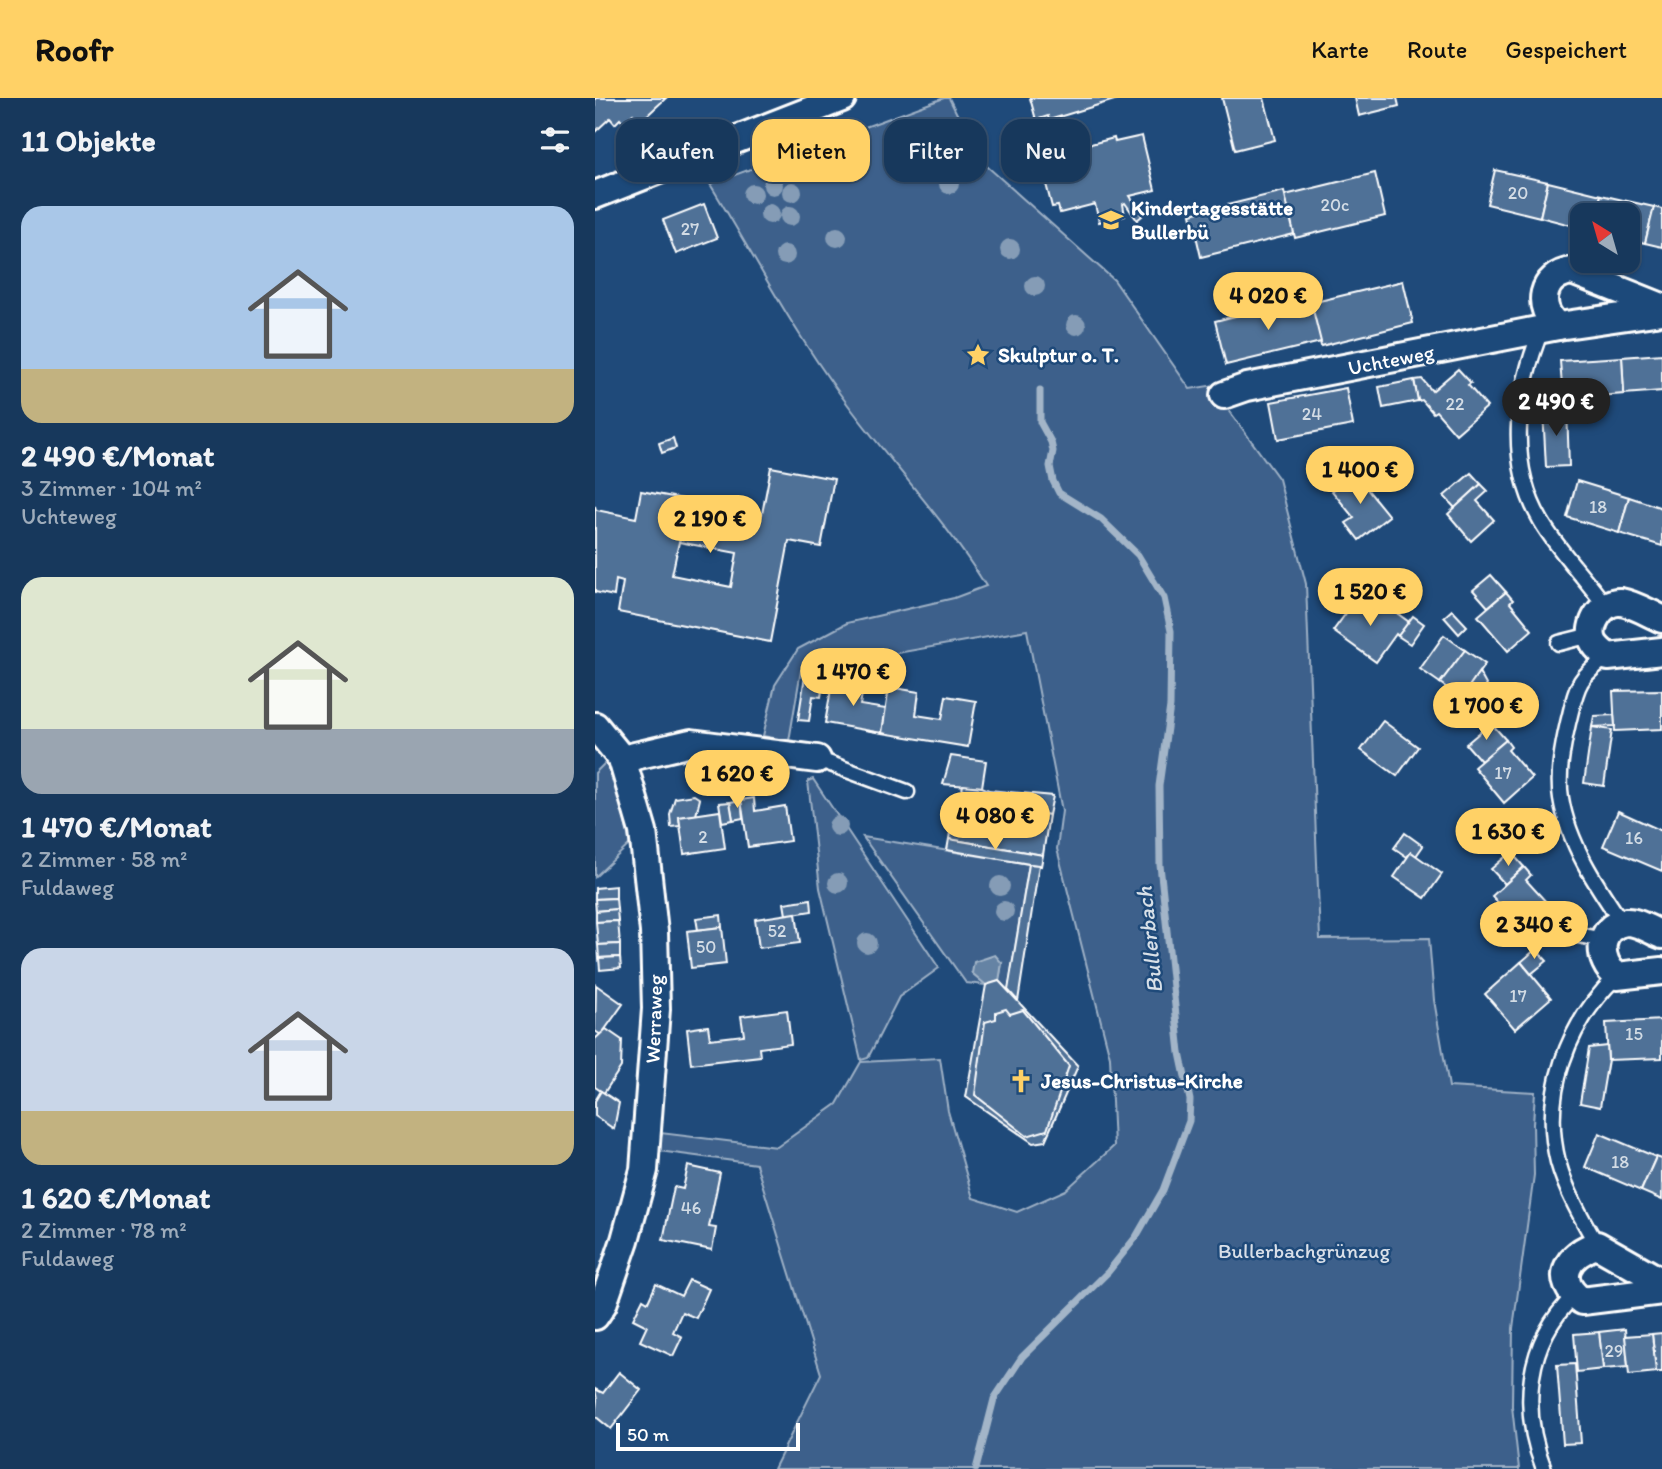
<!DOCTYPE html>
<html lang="de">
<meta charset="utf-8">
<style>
:root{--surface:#17385c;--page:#203f62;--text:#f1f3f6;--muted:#9eacbb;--line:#365272;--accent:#ffd166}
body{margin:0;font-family:Itim,sans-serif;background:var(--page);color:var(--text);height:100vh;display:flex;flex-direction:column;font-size:26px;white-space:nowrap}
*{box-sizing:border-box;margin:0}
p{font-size:23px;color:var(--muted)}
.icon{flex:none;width:38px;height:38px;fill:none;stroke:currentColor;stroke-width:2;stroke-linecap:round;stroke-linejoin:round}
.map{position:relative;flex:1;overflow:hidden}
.panel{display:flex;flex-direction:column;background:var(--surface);width:595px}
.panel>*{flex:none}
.top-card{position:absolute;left:21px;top:21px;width:665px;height:63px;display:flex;gap:14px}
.needle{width:46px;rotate:323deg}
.tools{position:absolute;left:975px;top:105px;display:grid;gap:14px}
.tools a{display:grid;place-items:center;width:70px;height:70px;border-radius:14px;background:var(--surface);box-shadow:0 2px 5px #0004,0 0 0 2px var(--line);font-size:35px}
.scale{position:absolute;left:21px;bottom:18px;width:184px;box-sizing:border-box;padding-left:7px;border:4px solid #fff;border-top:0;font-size:19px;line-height:24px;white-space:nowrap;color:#fff;-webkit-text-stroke:5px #1f4a7a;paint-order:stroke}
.price{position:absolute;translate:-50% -60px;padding:0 16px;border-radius:24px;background:var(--accent);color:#111;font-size:23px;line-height:46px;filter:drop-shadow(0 2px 4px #0008)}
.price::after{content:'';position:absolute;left:50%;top:42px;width:21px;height:16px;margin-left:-10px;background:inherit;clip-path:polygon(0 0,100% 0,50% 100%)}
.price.on{background:#222;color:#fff}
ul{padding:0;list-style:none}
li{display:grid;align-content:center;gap:14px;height:371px;padding:0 21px}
li span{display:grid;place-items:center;height:217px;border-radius:21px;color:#555}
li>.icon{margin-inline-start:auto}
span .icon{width:126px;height:126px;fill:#fffc;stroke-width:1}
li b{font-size:30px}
h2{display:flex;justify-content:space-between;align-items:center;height:84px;padding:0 21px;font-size:30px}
.tag{padding:0 24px;border-radius:21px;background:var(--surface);box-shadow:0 2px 5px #0004,0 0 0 2px var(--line);font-size:24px;line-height:63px}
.tag.on{background:var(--accent);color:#111}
header{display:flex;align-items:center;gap:42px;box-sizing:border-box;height:98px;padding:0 35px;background:var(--accent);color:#111}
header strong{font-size:33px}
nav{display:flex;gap:38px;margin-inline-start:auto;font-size:24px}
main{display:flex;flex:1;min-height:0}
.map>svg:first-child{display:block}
.green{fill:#3c618b;stroke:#9eb0c5;stroke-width:2}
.water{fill:#6583a4;stroke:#a3b5c8;stroke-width:2}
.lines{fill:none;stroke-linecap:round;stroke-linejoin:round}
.stream{stroke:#a3b5c8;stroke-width:7}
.building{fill:#507197;stroke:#fff;stroke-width:2;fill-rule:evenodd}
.service-casing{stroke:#fff;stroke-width:19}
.minor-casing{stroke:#fff;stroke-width:32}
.service{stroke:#1f4a7a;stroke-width:14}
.minor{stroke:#1f4a7a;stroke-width:26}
.tree{fill:#859cb6}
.labels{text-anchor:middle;stroke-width:5;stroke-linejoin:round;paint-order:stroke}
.number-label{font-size:18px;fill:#d3dce5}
.poi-label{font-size:21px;font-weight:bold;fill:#fff;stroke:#1f4a7a;text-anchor:start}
.street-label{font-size:21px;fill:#fff;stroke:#1f4a7a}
.park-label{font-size:21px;fill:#d8dfe8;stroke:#1f4a7a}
.water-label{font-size:23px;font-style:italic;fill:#d8e0e8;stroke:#1f4a7a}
</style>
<header>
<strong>Roofr</strong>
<nav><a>Karte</a><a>Route</a><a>Gespeichert</a></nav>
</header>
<main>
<section class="panel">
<h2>11 Objekte<svg class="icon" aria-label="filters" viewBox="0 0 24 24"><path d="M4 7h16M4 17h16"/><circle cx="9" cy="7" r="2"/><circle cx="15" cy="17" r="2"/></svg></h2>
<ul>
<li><span style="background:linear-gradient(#a9c7e8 75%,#c2b280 0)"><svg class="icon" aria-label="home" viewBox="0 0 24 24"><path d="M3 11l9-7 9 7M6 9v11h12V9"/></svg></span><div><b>2 490 €/Monat</b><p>3 Zimmer · 104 m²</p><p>Uchteweg</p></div></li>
<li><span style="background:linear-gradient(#dfe7d0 70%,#9aa5b1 0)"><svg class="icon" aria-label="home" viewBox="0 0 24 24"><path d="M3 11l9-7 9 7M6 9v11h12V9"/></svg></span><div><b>1 470 €/Monat</b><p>2 Zimmer · 58 m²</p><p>Fuldaweg</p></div></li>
<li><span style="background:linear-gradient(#c9d6e8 75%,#c2b280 0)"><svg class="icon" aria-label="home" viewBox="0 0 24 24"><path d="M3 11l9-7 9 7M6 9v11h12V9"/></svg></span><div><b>1 620 €/Monat</b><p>2 Zimmer · 78 m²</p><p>Fuldaweg</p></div></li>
</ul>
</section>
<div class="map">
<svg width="1067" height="1371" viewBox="0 0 1067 1371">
<rect width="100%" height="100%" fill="#1f4a7a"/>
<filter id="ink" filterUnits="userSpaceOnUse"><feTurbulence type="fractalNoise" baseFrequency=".0143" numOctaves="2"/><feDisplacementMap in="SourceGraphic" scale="14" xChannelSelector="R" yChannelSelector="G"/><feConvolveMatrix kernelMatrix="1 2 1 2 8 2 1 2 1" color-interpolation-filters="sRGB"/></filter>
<g filter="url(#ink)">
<g class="green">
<path d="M349 0H354L385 62 519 182 595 291 620 287 628 304 684 381 711 486 725 841 834 840 839 902 854 989 940 994 938 1026 939 1077 918 1230 917 1308 924 1371H179L226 1276 161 1066 63 1053 66 1035 182 1049 242 1006 266 964 345 960 353 1013 378 1100 422 1114 471 1092 519 1048 515 959 462 751 467 713 432 532 206 572 194 643 168 638 180 587 203 551 252 525 359 500 391 488C349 420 292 361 245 296 196 230 158 156 115 86Z"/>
<polygon points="11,664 21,684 35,746 0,779 0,675"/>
<polygon points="218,681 344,870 304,899 273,960 266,962 225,790 213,683"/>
<polygon points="268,739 434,766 413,892 404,883 407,865 377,875 391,887 371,885"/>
</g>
<polygon class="water" points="400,857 407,865 404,883 391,887 377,875 379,864"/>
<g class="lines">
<polyline class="stream" points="381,1371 399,1301 427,1259 513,1174 541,1139 568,1092 594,1023 595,1002 585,955 565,767 564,688 575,608 576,533 569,500 543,457 506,421 464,395 458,383 455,368 458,353 456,344 445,324 445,292"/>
</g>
<g class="building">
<polygon points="0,0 71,0 45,24 38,16 29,25 25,21 20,26 15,20 0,34"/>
<polygon points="435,0 526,0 454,22 453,18 441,22"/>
<polygon points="627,0 669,0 680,42 640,52"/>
<polygon points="760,0 802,0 804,8 764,18"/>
<polygon points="547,38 560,92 535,98 547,118 542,122 530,105 528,106 530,118 504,124 500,106 465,115 463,108 457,109 451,86 457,84 452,61 493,51 492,47 519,40 520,44"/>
<polygon points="900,72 953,84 945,119 892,106"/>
<polygon points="780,75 790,118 700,140 690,97"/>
<polygon points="953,84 1006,97 1001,117 987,117 987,130 945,119"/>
<polygon points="689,93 699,136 606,159 596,116"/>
<polygon points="1006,97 1059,109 1050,145 1032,141 1032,117 1001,117"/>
<polygon points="109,106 122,140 81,156 68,122"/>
<polygon points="1059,109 1067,111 1067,149 1050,145"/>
<polygon points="808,183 818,225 726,248 716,205"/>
<polygon points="715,200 726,244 631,267 620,223"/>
<polygon points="1067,256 1067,293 1029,296 1027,259"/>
<polygon points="1027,259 1029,296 968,301 965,263"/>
<polygon points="863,271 876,285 873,287 892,309 861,336 841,313 838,315 827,302 823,303 819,282 827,281 837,293"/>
<polygon points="819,282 823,303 788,310 784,289"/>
<polygon points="751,290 758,327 683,341 676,304"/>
<polygon points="972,310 974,368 951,369 948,312"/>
<polygon points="78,340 81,350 67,355 64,345"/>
<path d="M176 369 239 381 226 449 194 443 175 544 23 514 28 484 21 482 19 498 0 494V408L1 412 41 420 46 393 167 416ZM84 444 142 455 136 489 77 477Z"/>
<polygon points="766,370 778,384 771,390 759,375"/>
<polygon points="759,375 794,418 764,442 751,425 759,420 737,393"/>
<polygon points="876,375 886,386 860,410 849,398"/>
<polygon points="982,383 1034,399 1024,435 972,419"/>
<polygon points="886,386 893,393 882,403 899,422 876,443 853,416"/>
<polygon points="1034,399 1067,410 1067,448 1024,435"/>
<polygon points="896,477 911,494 893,509 878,492"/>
<polygon points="911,494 918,502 915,505 937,532 913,553 883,518"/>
<polygon points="763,499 783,513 788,505 814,524 803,538 801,536 781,564 738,533"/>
<polygon points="857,512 872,528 864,536 849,519"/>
<polygon points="818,518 829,526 815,546 803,538"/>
<polygon points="849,537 870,552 845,585 825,571"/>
<polygon points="870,552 890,566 866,600 845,585"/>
<polygon points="884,574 895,594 878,609 866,600"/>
<polygon points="210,578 229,581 226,599 218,598 214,623 203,622"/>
<polygon points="238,580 269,585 265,607 291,611 287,635 230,625"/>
<polygon points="294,589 324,594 321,617 347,621 351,598 381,603 373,649 287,635"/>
<polygon points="1067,592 1067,631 1020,633 1018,593"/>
<polygon points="1019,617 1020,628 997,629 999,618"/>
<polygon points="788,623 823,649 802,678 766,652"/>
<polygon points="896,625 911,642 886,663 871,646"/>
<polygon points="997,629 1017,632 1009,688 989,685"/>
<polygon points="911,642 916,649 913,652 937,680 909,705 879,669"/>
<polygon points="356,658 391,663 387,689 348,686"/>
<polygon points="368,687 387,689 394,692 391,706 365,701"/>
<polygon points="394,692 458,698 454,717 391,706"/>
<polygon points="99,697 105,701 101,717 84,719 85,728 76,729 75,716 80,700"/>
<polygon points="159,700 160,713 190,708 195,743 153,749 146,702"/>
<polygon points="360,701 454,717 448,757 354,741"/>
<polygon points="146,702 148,720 138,722 135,704"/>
<polygon points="135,704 138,722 127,724 124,705"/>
<polygon points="125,713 130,750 89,756 84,719"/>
<polygon points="1023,713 1067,733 1067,773 1008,748"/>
<polygon points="810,735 828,748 821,758 816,754 812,759 799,750"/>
<polygon points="354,741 448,757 446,768 352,752"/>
<polygon points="816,754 847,776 830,800 799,779"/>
<polygon points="916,754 929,769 910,786 896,771"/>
<polygon points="434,766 444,767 423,903 413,892"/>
<polygon points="929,769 936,777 931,782 953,806 926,831 897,798"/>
<polygon points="21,788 21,800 0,801 0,790"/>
<polygon points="21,800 22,811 1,813 0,801"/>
<polygon points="216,801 217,813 191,817 189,805"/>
<polygon points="22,811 23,823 1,824 1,813"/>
<polygon points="201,815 205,845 164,850 160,821"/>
<polygon points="126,817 127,829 103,832 101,820"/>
<polygon points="23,823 25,846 3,847 1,824"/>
<polygon points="127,829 131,866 96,870 92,833"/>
<polygon points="25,846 25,859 4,860 3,847"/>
<polygon points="941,851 952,863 936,876 926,864"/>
<polygon points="25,859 26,870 5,872 4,860"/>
<polygon points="926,864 956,900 920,931 890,896"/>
<polygon points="404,883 483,968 450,1043 438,1045 371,999 391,887"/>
<polygon points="1,887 28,906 6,937 0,933"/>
<polygon points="411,911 415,916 428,912 474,968 452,1032 432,1038 380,997 390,924 401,921 401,914"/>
<polygon points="192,912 196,946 164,950 165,958 96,966 92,931 113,928 115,941 149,937 146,918"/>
<polygon points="1067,922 1067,960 1013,962 1011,925"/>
<polygon points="11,931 27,942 26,969 9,995 0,989 0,941"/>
<polygon points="1012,948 1013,962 1005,1009 985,1005 994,950"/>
<polygon points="6,993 24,1005 19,1031 0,1018 0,1003"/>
<polygon points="1004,1035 1061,1059 1046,1093 990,1069"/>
<polygon points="1061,1059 1067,1061 1067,1102 1046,1093"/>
<polygon points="93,1068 125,1075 114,1129 121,1130 117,1152 68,1142 79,1089 88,1091"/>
<polygon points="94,1182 114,1191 101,1220 87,1214 78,1234 87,1239 78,1258 45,1243 52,1228 38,1221 48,1201 53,1204 61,1186 86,1198"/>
<polygon points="1030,1231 1033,1269 1008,1271 1004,1234"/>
<polygon points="1004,1234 1008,1271 982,1274 979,1236"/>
<polygon points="1067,1235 1067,1274 1061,1274 1057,1236"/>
<polygon points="1057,1236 1061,1274 1034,1277 1030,1238"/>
<polygon points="980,1266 986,1345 968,1346 962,1267"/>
<polygon points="24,1274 46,1292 16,1331 0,1318 2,1302 0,1291 8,1295"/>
</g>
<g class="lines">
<g class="service-casing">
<g id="service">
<path d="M947 230C922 291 911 363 946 423 964 454 991 480 1011 509"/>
<polyline points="964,545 996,537"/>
<path d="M1013 559C981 580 982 589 973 625 968 647 962 676 966 700 973 745 1002 788 1027 825"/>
<polyline points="222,661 312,694"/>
<polyline points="978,836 1009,842"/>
<path d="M1002 1147C987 1121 971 1093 963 1064 946 996 972 926 1022 878"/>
<path d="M949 1371C925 1310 931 1244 979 1198"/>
</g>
</g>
<g class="minor-casing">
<g id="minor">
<polyline points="0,97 247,0"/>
<path d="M1067 209 977 173C946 177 940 210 963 228L1067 213"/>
<polyline points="629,297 652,289 963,228"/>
<path d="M1067 521C1055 516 1039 506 1026 504 1007 502 992 527 998 543 1001 550 1007 554 1013 559L1067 553"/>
<polyline points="0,628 27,661 48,733 59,834 61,911 49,1072 30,1142 8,1206 0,1218"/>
<polyline points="27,661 96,645 222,661"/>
<path d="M1067 837C1057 833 1042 823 1031 824 1001 828 1002 864 1022 878L1067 873"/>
<path d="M1067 1184 1002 1147C973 1155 957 1182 987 1203L1067 1193"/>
</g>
</g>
<use href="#service" class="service"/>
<use href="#minor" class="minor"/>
</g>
<g class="tree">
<circle cx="225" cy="64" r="10"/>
<circle cx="333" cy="71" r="10"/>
<circle cx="354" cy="86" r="10"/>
<circle cx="178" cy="87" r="10"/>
<circle cx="197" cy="94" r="10"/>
<circle cx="158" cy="96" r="10"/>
<circle cx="175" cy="116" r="10"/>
<circle cx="195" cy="118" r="10"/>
<circle cx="242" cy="139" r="10"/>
<circle cx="415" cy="151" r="10"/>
<circle cx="190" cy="157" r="10"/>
<circle cx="440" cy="188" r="10"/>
<circle cx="481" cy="227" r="10"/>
<circle cx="243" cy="728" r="10"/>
<circle cx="243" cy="785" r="10"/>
<circle cx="405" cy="788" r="10"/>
<circle cx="409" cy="813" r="10"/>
<circle cx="272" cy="845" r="10"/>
</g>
</g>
<defs>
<g id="school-bare" transform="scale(1.89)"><path d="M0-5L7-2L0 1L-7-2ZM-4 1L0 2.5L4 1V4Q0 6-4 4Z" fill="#ffd166" stroke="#1f4a7a" stroke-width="2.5" paint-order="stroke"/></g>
<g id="sight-bare" transform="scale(1.89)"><path d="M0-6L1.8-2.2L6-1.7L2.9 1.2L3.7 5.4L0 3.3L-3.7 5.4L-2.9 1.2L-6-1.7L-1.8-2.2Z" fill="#ffd166" stroke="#1f4a7a" stroke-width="2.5" paint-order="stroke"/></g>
<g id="church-bare" transform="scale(1.89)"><path d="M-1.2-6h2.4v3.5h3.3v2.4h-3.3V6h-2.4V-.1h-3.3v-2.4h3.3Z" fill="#ffd166" stroke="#1f4a7a" stroke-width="2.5" paint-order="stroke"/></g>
</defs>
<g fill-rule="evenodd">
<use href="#school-bare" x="516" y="122"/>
<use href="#sight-bare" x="383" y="257"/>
<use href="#church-bare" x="426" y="983"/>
</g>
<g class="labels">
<g class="number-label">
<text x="923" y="101">20</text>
<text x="740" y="113">20c</text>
<text x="95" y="137">27</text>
<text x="860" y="312">22</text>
<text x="717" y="322">24</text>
<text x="1003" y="415">18</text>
<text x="908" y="681">17</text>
<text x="108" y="745">2</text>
<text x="1039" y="746">16</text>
<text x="182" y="839">52</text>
<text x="111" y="855">50</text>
<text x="923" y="904">17</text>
<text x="1039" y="942">15</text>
<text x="1025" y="1070">18</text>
<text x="96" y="1116">46</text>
<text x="1019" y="1259">29</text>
</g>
<g class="poi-label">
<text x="536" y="117">Kindertagesstätte<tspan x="536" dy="24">Bullerbü</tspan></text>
<text x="403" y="264">Skulptur o. T.</text>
<text x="446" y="990">Jesus-Christus-Kirche</text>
</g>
<g class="street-label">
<text transform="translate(796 262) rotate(-11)" y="7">Uchteweg</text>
<text transform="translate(59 921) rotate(-88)" y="7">Werraweg</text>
</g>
<g class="park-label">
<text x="709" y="1160">Bullerbachgrünzug</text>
</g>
<g class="water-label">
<text transform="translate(554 842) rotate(-96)" y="8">Bullerbach</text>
</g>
</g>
</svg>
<div class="tools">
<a><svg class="needle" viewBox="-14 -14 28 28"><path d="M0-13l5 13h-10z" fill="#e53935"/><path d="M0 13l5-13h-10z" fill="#9eacbb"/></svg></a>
</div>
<div class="scale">50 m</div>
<b class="price" style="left:673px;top:234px">4 020 €</b>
<b class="price on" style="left:961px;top:340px">2 490 €</b>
<b class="price" style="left:765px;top:408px">1 400 €</b>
<b class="price" style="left:115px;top:457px">2 190 €</b>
<b class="price" style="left:775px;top:530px">1 520 €</b>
<b class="price" style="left:258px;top:610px">1 470 €</b>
<b class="price" style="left:891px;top:644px">1 700 €</b>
<b class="price" style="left:142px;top:712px">1 620 €</b>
<b class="price" style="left:400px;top:754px">4 080 €</b>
<b class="price" style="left:913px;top:770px">1 630 €</b>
<b class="price" style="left:939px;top:863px">2 340 €</b>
<div class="top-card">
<a class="tag">Kaufen</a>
<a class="tag on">Mieten</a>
<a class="tag">Filter</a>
<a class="tag">Neu</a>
</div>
</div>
</main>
